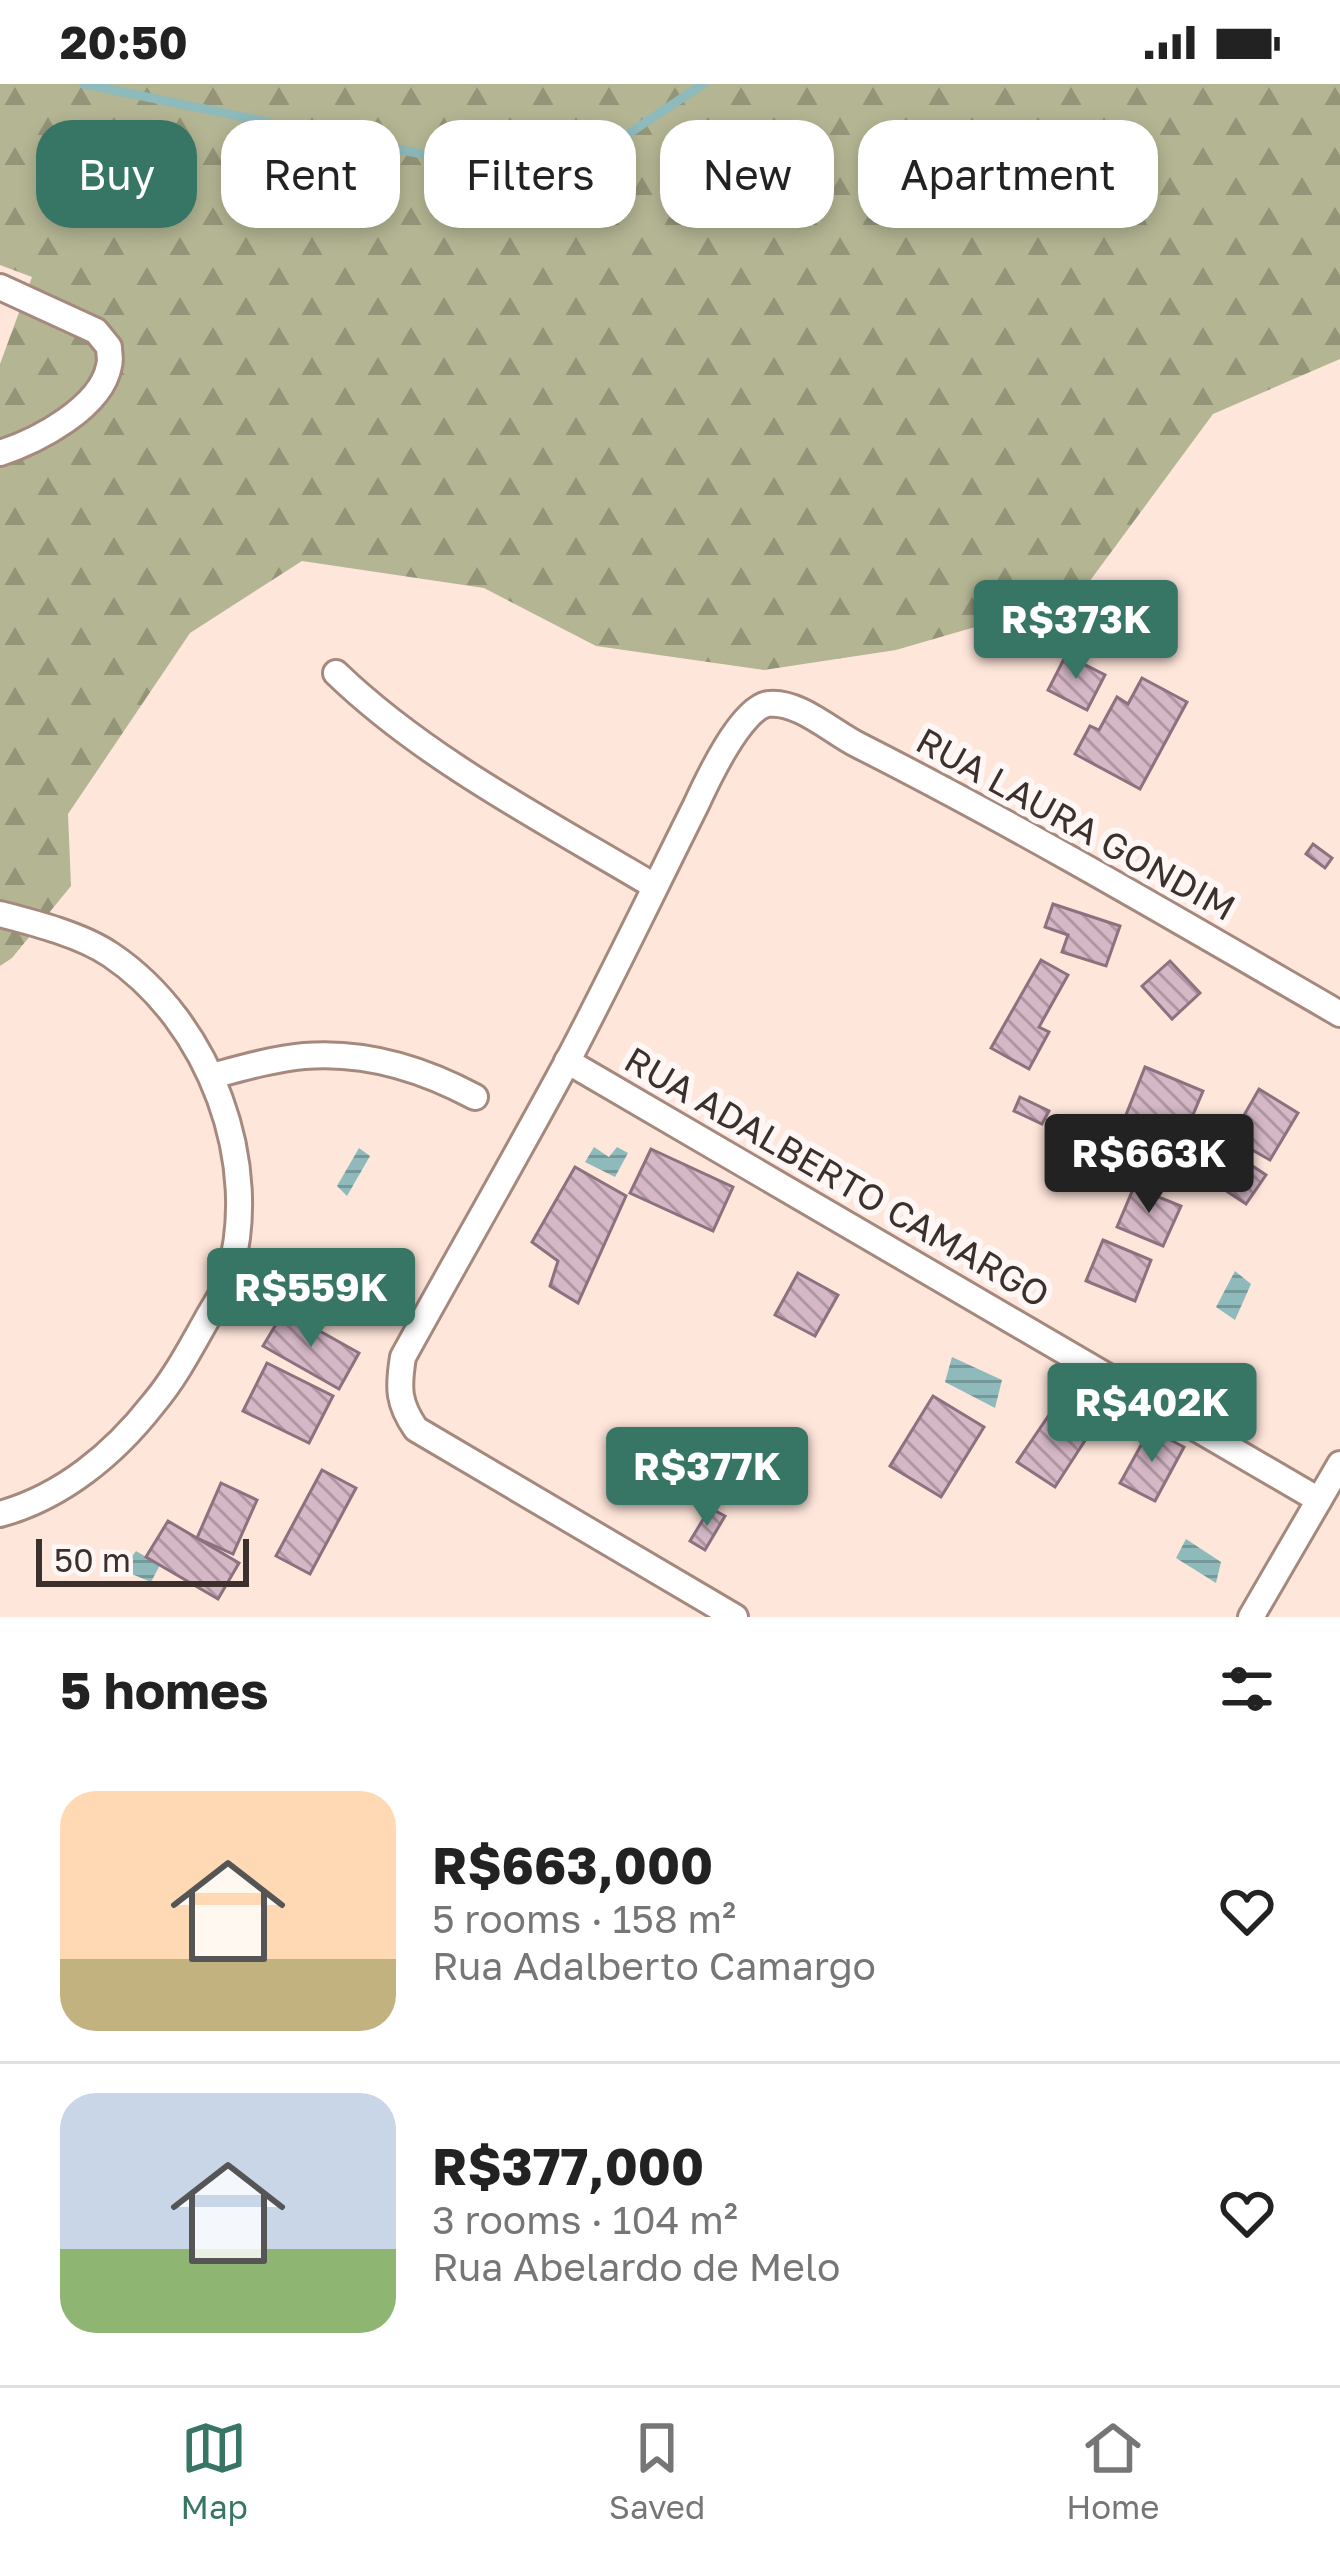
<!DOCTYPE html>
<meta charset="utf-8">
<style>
:root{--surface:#fff;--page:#f2f2f2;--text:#222;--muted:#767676;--line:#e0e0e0;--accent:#377664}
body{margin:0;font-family:"Golos Text",sans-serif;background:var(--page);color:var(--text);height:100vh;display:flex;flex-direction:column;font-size:45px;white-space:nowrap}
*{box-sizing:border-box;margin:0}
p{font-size:39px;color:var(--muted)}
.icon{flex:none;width:66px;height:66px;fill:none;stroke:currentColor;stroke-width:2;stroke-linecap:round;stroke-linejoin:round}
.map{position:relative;height:1533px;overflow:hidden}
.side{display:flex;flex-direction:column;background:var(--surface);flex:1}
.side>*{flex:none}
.hud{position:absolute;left:36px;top:36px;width:1269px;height:108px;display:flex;gap:24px}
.scale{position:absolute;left:36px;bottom:30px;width:213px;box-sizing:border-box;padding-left:12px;border:6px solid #3c302c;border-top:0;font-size:33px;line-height:42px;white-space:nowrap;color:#3c302c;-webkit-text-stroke:9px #fef7f5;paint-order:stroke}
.price{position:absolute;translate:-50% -102px;padding:0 27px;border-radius:12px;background:var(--accent);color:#fff;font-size:39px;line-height:78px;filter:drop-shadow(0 3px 6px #0008)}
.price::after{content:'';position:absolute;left:50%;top:72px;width:36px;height:27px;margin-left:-18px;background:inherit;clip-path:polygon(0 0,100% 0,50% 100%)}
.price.on{background:#222;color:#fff}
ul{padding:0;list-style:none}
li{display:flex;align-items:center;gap:36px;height:300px;padding:0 60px}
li+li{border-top:3px solid var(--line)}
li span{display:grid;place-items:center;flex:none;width:336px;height:240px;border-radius:36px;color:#555}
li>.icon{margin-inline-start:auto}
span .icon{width:144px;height:144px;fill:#fffc;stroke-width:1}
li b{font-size:51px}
h2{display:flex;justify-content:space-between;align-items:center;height:144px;padding:0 60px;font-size:51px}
.pill{padding:0 42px;border-radius:36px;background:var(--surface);box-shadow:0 6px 18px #0003;font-size:42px;line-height:108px}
.pill.on{background:var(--accent);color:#fff}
.status{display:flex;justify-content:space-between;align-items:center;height:84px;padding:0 60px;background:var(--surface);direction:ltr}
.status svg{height:33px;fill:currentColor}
.dock{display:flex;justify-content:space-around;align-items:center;height:168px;border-top:3px solid var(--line);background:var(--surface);font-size:33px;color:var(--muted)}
.dock a{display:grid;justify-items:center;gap:6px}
.dock .on{color:var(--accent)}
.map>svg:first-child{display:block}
.forest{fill:url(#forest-firs)}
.water{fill:url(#water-rules)}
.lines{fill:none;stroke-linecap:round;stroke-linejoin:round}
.stream{stroke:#8ebabb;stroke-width:9}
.building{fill:url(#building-back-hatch);stroke:#8c717f;stroke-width:3}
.minor-casing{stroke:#a6897e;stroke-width:30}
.minor{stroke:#fff;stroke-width:24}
.labels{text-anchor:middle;stroke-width:12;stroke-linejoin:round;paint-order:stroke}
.street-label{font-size:36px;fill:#3c302c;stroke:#fef7f5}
</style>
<div class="status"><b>20:50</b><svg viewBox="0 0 49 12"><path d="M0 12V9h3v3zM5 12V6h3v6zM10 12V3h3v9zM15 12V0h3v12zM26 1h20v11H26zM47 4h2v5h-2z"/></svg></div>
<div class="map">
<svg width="1340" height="1533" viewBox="0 0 1340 1533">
<defs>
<pattern id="forest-firs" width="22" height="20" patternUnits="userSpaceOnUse" patternTransform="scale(3)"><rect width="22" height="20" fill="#b3b593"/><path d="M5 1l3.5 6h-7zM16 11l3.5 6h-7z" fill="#939478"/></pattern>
<pattern id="water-rules" width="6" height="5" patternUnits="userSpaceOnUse" patternTransform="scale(3)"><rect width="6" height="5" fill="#8ebabb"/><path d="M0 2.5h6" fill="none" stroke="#759898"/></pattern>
<pattern id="building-back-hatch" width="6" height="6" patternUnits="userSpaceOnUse" patternTransform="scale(3)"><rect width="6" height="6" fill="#d5b7c6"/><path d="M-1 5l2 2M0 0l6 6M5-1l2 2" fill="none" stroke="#ae95a1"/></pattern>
</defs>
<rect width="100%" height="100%" fill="#ffe6db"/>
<polygon class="forest" points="0,0 1340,0 1340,275 1213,330 1078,513 896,566 764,586 596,562 484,504 302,477 190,549 68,730 71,802 12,874 0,882 0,280 32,193 0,181"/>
<g class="water">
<polygon points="594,1063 609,1073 617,1063 628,1069 615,1093 585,1078"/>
<polygon points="359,1064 370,1072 347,1112 337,1102"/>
<polygon points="1235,1187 1251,1200 1235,1236 1216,1223"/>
<polygon points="952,1273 1002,1296 995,1324 945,1298"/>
<polygon points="1186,1455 1221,1478 1216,1499 1176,1474"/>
<polygon points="136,1467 160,1481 151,1498 122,1486"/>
</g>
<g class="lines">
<polyline class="stream" points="84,0 556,98 703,0"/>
</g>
<g class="building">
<polygon points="1106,526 1135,539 1121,569 1093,556"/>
<polygon points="1066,571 1105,591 1087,626 1048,606"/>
<polygon points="1142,594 1187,618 1140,705 1075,670 1090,642 1099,646 1117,613 1128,620"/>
<polygon points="1313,760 1332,774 1325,784 1306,770"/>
<polygon points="1053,820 1120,842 1106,882 1062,868 1068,851 1045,843"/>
<polygon points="1041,876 1068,891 1039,943 1049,948 1029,985 991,964"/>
<polygon points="1170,877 1200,909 1172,935 1142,902"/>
<polygon points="1145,983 1203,1007 1181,1059 1124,1036"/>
<polygon points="1259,1005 1298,1029 1270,1076 1231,1054"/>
<polygon points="1020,1013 1049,1027 1042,1040 1014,1027"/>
<polygon points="651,1065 733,1103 713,1147 630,1109"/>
<polygon points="1236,1071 1266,1091 1246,1120 1216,1100"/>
<polygon points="575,1083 626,1112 578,1219 550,1202 558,1177 532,1158"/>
<polygon points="1134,1103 1181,1122 1163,1162 1117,1143"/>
<polygon points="1103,1156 1151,1176 1135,1217 1086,1197"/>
<polygon points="798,1189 838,1211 815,1252 775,1231"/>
<polygon points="284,1227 359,1269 339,1305 263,1262"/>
<polygon points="267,1279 333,1312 309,1359 243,1327"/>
<polygon points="933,1312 984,1343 941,1413 890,1382"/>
<polygon points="1049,1331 1086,1355 1055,1403 1017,1378"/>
<polygon points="1150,1345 1184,1363 1155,1417 1120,1399"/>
<polygon points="322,1386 356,1404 310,1490 276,1472"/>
<polygon points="221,1399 257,1416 233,1470 197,1454"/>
<polygon points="710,1424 725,1432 705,1466 690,1457"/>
<polygon points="168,1437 239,1479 218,1515 146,1473"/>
</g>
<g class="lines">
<g class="minor-casing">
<g id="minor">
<path d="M0 203 96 247 109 263C109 269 111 276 109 282 101 324 37 357 0 369"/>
<path d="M336 589C425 675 547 738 654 802"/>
<path d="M0 830C35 839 82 851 111 871 209 937 264 1080 228 1195 224 1209 214 1222 207 1235 190 1265 175 1294 153 1320 114 1370 62 1413 0 1430"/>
<polyline points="567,977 1319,1416"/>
<path d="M212 992C242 984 273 975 304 972 364 967 423 985 475 1013"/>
<path d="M735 1533 416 1345C398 1319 398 1304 403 1273 457 1175 513 1078 566 980 611 895 653 807 696 721 707 697 741 624 768 620 798 616 832 648 858 661 1022 744 1181 838 1340 930"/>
<polyline points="1251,1533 1340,1380"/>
</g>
</g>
<use href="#minor" class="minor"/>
</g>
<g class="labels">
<g class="street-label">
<text transform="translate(1076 740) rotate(29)" y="13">RUA LAURA GONDIM</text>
<text transform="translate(837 1093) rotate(30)" y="13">RUA ADALBERTO CAMARGO</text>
</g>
</g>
</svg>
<div class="scale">50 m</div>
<b class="price" style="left:1076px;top:598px">R$373K</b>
<b class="price on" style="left:1149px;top:1132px">R$663K</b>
<b class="price" style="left:311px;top:1266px">R$559K</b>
<b class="price" style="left:1152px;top:1381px">R$402K</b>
<b class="price" style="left:707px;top:1445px">R$377K</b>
<div class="hud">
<a class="pill on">Buy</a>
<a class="pill">Rent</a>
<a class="pill">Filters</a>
<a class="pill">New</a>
<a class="pill">Apartment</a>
</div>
</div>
<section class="side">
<h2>5 homes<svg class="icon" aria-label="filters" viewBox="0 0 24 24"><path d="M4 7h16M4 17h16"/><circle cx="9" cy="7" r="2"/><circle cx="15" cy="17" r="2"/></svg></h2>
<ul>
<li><span style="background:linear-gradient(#ffd9b3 70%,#c2b280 0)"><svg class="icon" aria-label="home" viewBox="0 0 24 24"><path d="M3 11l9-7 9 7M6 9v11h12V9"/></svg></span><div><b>R$663,000</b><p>5 rooms · 158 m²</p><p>Rua Adalberto Camargo</p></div><svg class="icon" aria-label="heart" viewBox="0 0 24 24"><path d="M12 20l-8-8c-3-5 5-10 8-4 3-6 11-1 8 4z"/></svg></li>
<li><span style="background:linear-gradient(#c9d6e8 65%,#8fb573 0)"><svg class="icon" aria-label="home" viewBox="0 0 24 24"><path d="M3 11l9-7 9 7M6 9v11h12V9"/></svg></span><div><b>R$377,000</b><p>3 rooms · 104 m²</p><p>Rua Abelardo de Melo</p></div><svg class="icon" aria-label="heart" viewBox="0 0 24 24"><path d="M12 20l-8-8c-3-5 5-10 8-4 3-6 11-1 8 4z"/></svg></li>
</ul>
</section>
<nav class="dock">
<a class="on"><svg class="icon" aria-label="map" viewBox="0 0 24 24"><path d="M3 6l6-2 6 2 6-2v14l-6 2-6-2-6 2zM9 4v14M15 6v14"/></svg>Map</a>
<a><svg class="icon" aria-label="saved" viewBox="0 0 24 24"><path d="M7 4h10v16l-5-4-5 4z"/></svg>Saved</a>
<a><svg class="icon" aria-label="home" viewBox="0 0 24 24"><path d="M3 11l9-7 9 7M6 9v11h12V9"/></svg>Home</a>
</nav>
